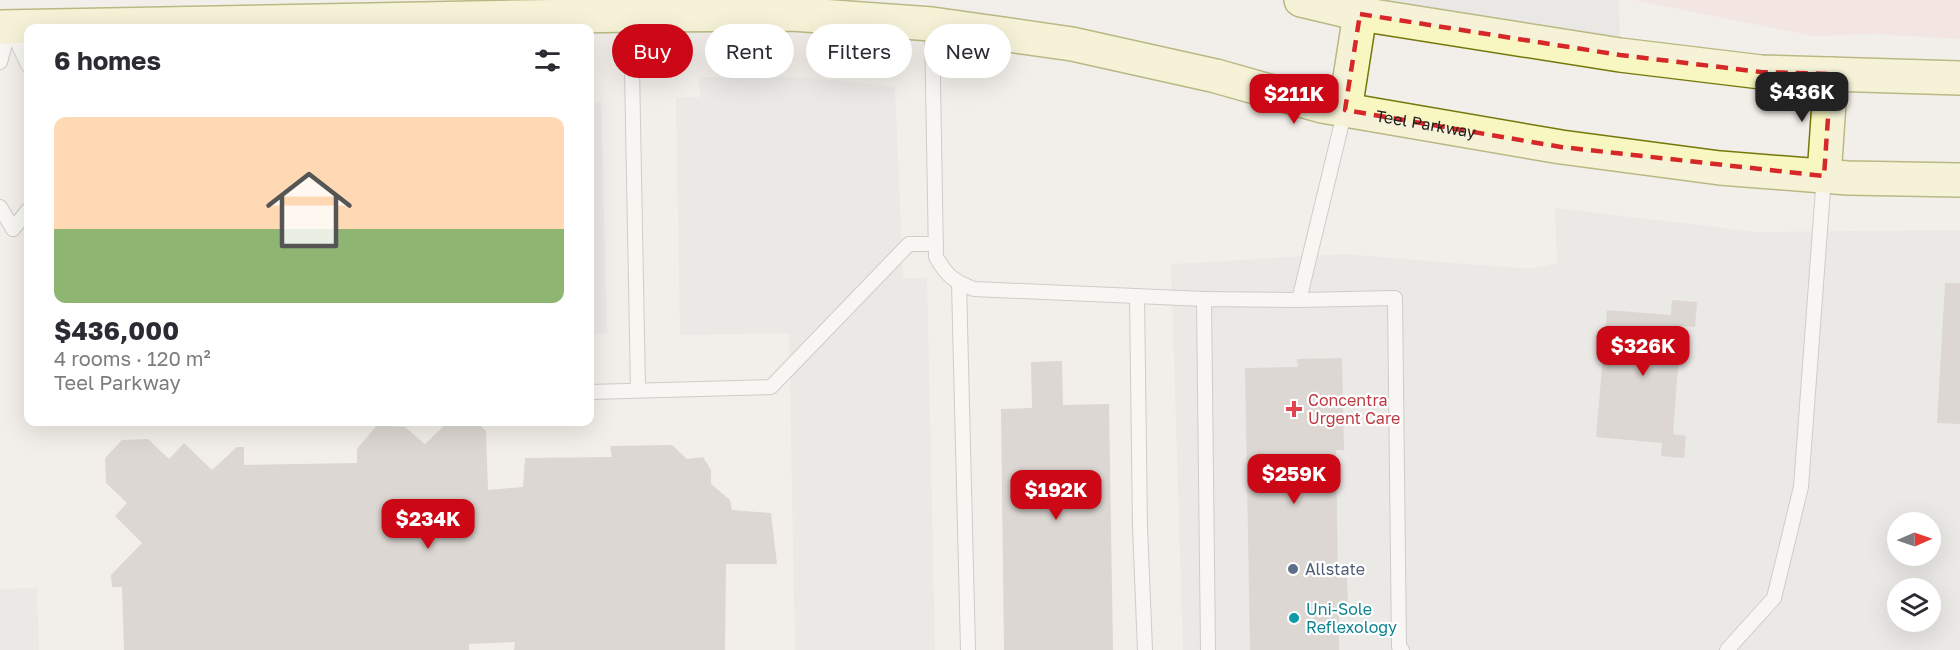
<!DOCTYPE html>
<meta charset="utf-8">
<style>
:root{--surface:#fff;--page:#f7f7f7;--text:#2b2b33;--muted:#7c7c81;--accent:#cc0816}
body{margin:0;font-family:"Golos Text",sans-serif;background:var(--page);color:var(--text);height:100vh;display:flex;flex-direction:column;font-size:22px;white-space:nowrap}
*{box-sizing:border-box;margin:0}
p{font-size:20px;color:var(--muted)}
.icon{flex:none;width:33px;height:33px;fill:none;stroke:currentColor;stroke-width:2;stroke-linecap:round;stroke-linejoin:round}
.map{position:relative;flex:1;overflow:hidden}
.sheet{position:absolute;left:24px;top:24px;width:570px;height:402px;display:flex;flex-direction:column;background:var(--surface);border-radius:12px;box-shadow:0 6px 24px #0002}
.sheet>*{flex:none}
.guide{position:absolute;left:612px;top:24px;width:570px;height:54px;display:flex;gap:12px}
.needle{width:39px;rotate:88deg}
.controls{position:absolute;left:1887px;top:512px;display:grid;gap:12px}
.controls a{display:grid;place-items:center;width:54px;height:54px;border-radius:50%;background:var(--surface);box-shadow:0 6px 24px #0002;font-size:30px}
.price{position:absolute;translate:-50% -51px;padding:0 14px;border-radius:12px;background:var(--accent);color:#fff;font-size:20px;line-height:39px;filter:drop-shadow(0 2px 3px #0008)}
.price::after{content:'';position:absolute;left:50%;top:36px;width:18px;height:14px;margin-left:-9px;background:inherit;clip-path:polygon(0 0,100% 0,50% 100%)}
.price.current{background:#222;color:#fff}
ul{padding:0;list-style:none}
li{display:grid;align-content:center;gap:12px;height:318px;padding:0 30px}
li span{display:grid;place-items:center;height:186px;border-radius:12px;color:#555}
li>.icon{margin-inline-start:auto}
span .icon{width:108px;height:108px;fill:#fffc;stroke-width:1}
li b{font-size:26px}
h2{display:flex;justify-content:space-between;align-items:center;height:72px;padding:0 30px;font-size:26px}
.tag{padding:0 21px;border-radius:27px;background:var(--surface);box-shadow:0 6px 24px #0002;font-size:21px;line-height:54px}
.tag.current{background:var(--accent);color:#fff}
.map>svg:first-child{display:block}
.residential{fill:#e0dfdf}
.commercial{fill:#f1dada}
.parking{fill:#e2e2e2;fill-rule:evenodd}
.building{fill:#c2bab5}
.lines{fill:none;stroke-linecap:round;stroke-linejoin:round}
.lane-casing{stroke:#a3a3a3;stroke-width:16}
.secondary-casing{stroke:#747809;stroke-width:36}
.lane{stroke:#fff;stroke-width:14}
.secondary{stroke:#f8f7c1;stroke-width:33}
.marked{fill:none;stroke:#d62828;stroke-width:4.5;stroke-dasharray:12 8;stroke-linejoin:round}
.health-dot{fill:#e0444e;stroke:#fff;stroke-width:2}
.service-dot{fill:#5c6f8a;stroke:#fff;stroke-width:2}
.culture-dot{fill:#0f9aa8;stroke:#fff;stroke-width:2}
.labels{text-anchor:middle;stroke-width:4.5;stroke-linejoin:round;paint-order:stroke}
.street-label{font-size:16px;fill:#222;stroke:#fff}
.health-label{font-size:16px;fill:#be3a42;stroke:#fff;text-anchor:start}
.service-label{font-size:16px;fill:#4e5e75;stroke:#fff;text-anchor:start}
.culture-label{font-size:16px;fill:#0d838f;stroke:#fff;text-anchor:start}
</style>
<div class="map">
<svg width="1960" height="650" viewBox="0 0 1960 650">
<rect width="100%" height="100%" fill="#f2eee9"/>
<polygon class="residential" points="1349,0 1619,0 1620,55"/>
<polygon class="commercial" points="1635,0 1960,0 1960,39 1875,34 1814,36"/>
<g class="parking">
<polygon points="699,77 803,77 895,87 903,278 927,278 935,650 795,650 789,333 680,335 676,98 700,97"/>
<polygon points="590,102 601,102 607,333 590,334"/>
<path d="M1555 208 1757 232 1960 230V650H1183L1171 264 1343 254 1530 269 1557 263ZM1898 522H1930V555H1898ZM1898 588H1930V621H1898Z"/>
<polygon points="37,588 39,650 0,650 0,589"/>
</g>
<g class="building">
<polygon points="1945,283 1960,283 1960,424 1937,423"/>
<polygon points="1672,300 1697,302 1695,327 1681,326 1673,434 1686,436 1684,458 1661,456 1662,443 1596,437 1607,310 1671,315"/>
<polygon points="1342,358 1344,450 1336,450 1338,578 1347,578 1348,606 1339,607 1339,650 1250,650 1245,368 1298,367 1297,359"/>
<polygon points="1062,361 1063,405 1109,404 1113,650 1004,650 1001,409 1032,408 1031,362"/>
<polygon points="448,422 476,422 486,431 488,490 523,487 525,458 612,457 610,446 672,445 687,459 703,457 711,470 711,484 730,500 732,510 771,513 777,564 726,564 725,650 514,650 515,642 469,644 469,650 124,650 122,587 112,587 111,575 142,543 115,516 127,503 106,483 105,458 122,440 148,439 169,459 184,443 212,470 237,447 244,447 244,465 357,463 357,449 377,425 405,427 425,444"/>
</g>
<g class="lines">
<g class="lane-casing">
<g id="lane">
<polyline points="631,15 638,390"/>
<path d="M932 24 936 257C947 276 953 281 974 289L1204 299"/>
<polyline points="11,28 28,65"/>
<polyline points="0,62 10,26"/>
<polyline points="1345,110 1299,300 1395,298 1399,647 1402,650"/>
<polyline points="0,207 13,229"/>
<polyline points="13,229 28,210"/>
<polyline points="959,283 968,650"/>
<polyline points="1137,296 1140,527 1145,650"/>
<polyline points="590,392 771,387 909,244 936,244"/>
<polyline points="1208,650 1204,299 1299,300"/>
<polyline points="1727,650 1774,598 1801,487 1824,176"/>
</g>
</g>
<g class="secondary-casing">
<g id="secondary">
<polyline points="1301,0 1360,14 1620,55 1761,72 1960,78"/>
<path id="s1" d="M0 27 631 15 792 14 932 24 1072 44 1216 76 1322 106 1561 147 1720 168 1848 178 1960 180"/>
<polyline points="1345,110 1360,14"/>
<polyline points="1824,176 1831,74"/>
</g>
</g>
<use href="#lane" class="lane"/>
<use href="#secondary" class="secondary"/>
</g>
<path d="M0 0H1960V650H0ZM1360 14 1620 55 1761 72 1831 74 1824 176 1561 147 1345 110Z" fill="#f2eee9" fill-opacity=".55" fill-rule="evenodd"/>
<path class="marked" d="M1360 14 1620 55 1761 72 1831 74 1824 176 1561 147 1345 110Z"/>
<path class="health-dot" d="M1291 400h6v6h6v6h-6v6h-6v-6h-6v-6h6z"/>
<circle class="service-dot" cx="1293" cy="569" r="6"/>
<circle class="culture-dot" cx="1294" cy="618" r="6"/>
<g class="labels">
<g class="street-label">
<text dy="6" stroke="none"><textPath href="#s1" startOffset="1437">Teel Parkway</textPath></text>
</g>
<g class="health-label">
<text x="1308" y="406">Concentra<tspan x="1308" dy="18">Urgent Care</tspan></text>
</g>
<g class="service-label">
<text x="1305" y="575">Allstate</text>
</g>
<g class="culture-label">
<text x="1306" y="615">Uni-Sole<tspan x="1306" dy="18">Reflexology</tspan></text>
</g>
</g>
</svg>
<div class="controls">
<a><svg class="needle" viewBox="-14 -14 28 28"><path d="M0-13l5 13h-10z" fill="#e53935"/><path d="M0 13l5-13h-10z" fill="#7c7c81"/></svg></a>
<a><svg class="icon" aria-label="layers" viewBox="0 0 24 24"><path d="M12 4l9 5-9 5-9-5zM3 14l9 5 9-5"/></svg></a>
</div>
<b class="price current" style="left:1802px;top:123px">$436K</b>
<b class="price" style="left:1294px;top:125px">$211K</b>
<b class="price" style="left:1643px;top:377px">$326K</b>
<b class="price" style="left:1294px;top:505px">$259K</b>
<b class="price" style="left:1056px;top:521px">$192K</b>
<b class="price" style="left:428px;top:550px">$234K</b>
<div class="guide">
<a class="tag current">Buy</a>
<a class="tag">Rent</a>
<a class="tag">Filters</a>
<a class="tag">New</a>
</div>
<section class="sheet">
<h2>6 homes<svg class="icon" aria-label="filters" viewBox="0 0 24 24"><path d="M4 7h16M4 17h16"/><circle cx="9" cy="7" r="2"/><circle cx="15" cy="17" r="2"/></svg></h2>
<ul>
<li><span style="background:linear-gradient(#ffd9b3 60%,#8fb573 0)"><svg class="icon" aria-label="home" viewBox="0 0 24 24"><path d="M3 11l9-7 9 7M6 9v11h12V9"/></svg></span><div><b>$436,000</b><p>4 rooms · 120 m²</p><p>Teel Parkway</p></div></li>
</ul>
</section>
</div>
